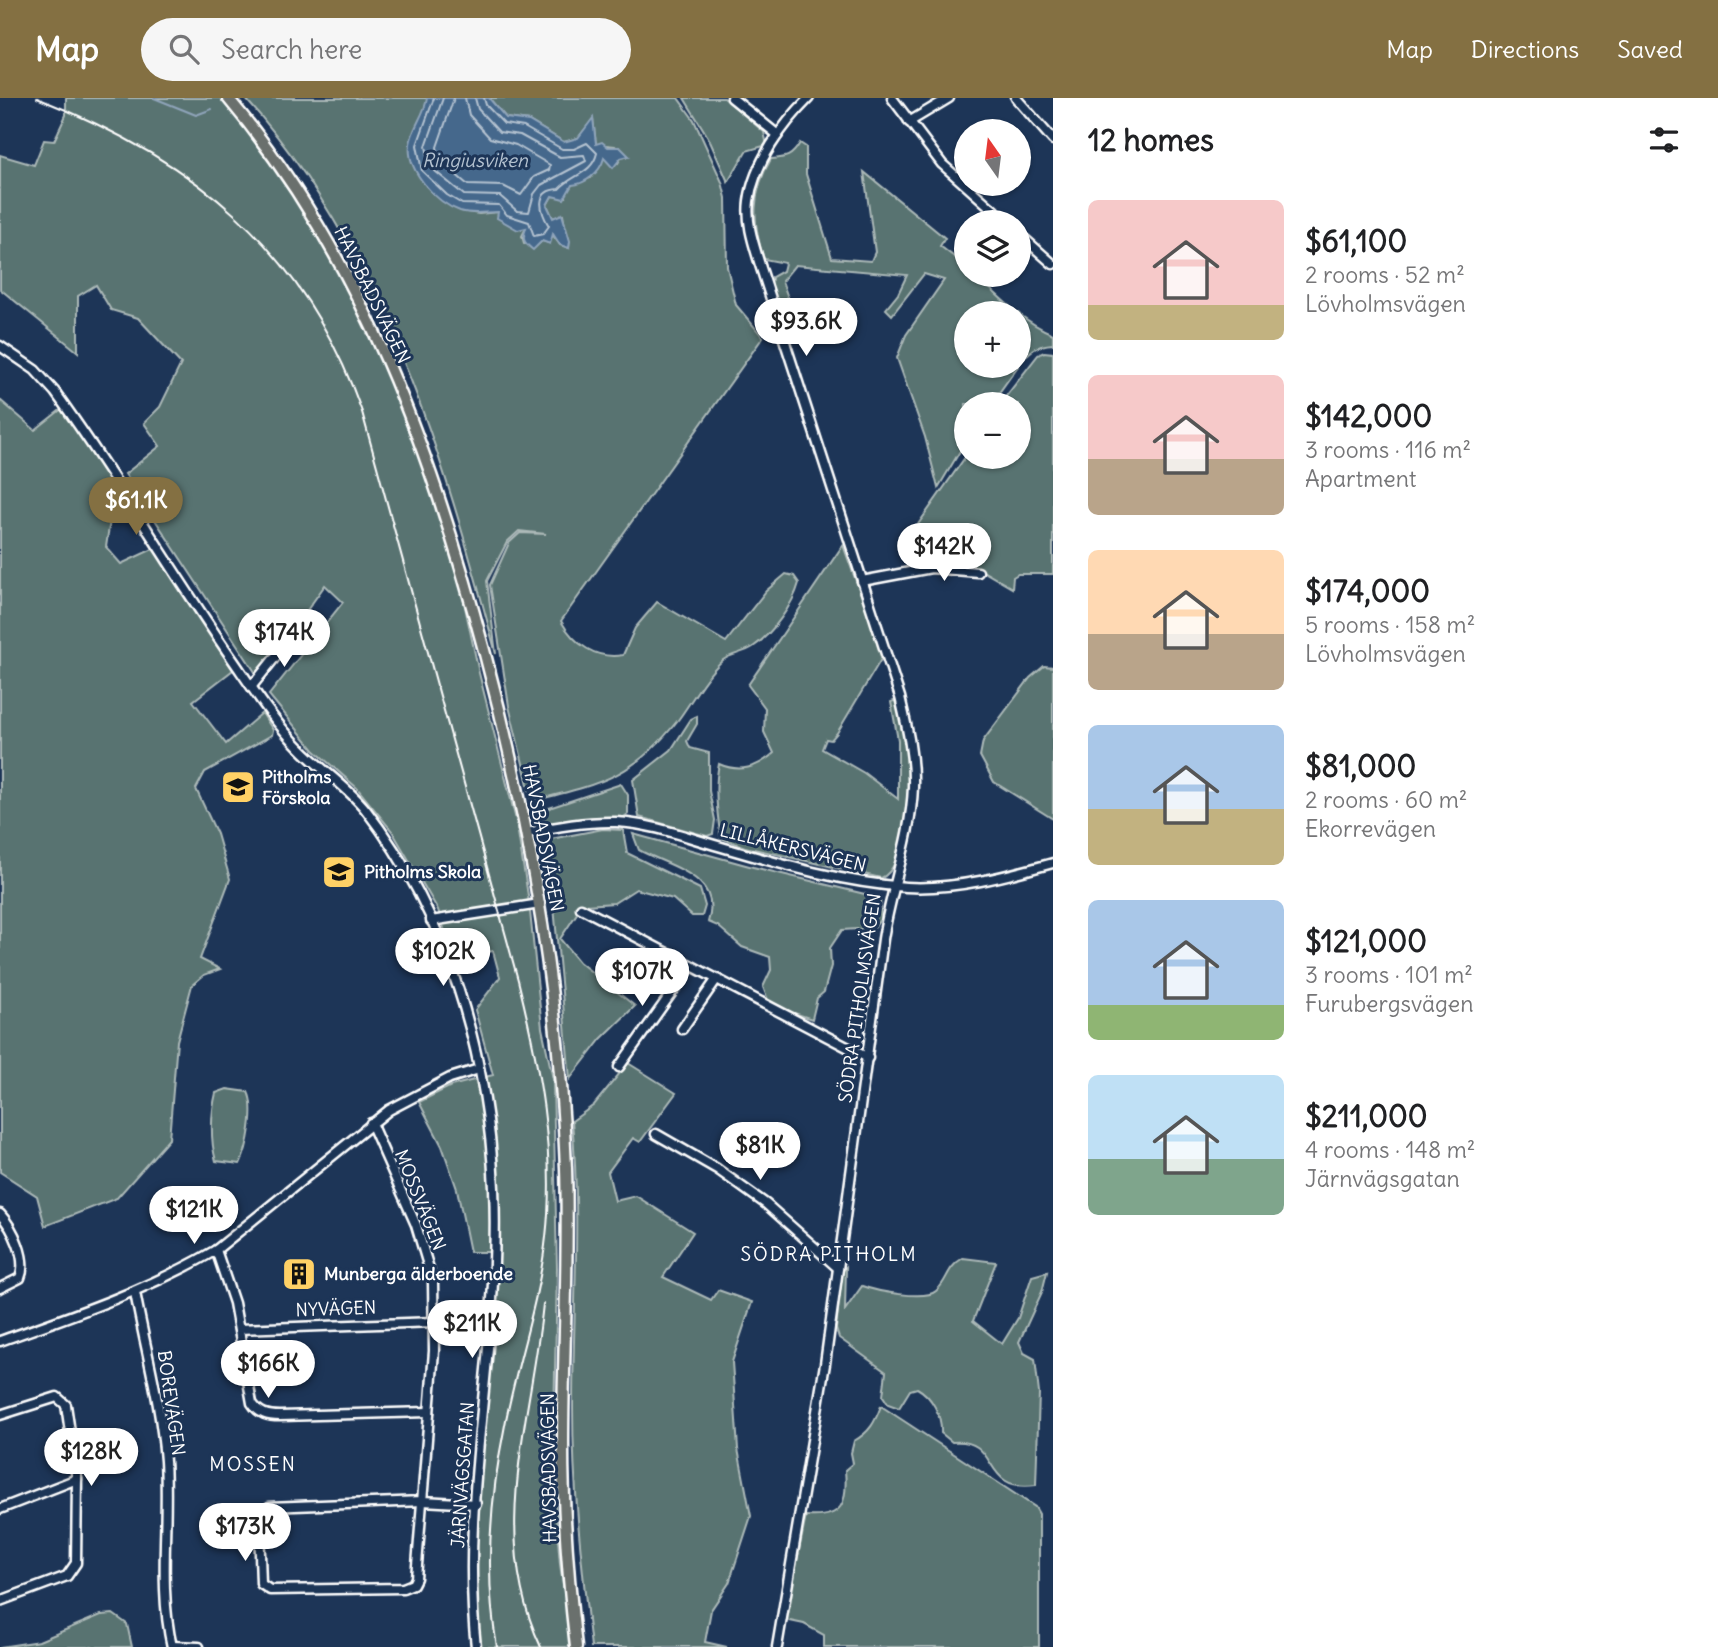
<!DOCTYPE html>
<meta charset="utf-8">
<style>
:root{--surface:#fff;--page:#f6f6f6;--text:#202124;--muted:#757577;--accent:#847042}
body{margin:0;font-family:Delius,sans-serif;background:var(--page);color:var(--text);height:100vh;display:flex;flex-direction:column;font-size:26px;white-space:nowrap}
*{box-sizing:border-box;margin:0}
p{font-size:23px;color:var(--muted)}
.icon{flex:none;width:38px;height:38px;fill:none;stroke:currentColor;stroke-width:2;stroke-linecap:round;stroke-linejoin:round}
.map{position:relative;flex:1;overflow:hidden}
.drawer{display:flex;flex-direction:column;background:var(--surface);width:665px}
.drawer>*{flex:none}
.needle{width:46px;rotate:346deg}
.controls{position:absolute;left:954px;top:21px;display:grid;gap:14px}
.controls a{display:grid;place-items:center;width:77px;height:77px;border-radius:50%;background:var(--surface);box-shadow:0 2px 5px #0004;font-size:35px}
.price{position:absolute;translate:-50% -60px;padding:0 16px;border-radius:24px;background:#fff;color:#222;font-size:23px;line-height:46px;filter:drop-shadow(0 2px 4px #0008)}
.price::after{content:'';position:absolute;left:50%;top:42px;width:21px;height:16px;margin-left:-10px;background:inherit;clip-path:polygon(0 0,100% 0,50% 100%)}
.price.current{background:var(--accent);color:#fff}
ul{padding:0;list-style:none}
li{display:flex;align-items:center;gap:21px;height:175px;padding:0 35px}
li span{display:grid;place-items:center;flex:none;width:196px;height:140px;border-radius:10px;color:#555}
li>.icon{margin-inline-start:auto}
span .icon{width:84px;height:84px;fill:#fffc;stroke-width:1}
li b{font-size:30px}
h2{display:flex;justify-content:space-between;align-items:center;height:84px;padding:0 35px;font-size:30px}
header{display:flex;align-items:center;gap:42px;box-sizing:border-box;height:98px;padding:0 35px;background:var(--accent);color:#fff}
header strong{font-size:33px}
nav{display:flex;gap:38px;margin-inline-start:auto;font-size:24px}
.search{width:490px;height:63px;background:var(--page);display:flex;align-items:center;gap:18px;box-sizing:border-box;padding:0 24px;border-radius:38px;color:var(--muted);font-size:26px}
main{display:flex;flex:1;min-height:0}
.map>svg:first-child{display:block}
.green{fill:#587371;stroke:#acb9b8;stroke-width:2}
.water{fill:#45688c;stroke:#8fa4ba;stroke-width:2}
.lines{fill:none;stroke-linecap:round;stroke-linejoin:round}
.shore{stroke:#b5c3d1;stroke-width:2}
.stream{stroke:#8fa4ba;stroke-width:2}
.minor-casing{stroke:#fff;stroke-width:13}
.major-casing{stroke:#fff;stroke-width:15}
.minor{stroke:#1d3557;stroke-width:8}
.major{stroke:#6b706d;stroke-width:10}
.rail{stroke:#fff;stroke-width:2}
.labels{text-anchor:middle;stroke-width:6;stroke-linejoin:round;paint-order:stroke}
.street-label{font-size:18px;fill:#fff;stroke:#1d3557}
.poi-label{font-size:18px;font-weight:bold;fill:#fff;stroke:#1d3557;text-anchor:start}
.water-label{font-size:19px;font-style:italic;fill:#b5c3d1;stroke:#1d3557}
.neighbourhood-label{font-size:19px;letter-spacing:2px;fill:#fff;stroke:#1d3557}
</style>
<header>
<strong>Map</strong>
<div class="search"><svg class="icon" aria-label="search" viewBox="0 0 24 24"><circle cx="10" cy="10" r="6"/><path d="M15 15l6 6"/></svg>Search here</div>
<nav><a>Map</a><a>Directions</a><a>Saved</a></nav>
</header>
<main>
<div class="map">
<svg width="1053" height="1549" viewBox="0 0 1053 1549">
<rect width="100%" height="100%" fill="#1d3557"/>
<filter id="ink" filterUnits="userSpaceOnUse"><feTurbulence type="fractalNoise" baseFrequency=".0143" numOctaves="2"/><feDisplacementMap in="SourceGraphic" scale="14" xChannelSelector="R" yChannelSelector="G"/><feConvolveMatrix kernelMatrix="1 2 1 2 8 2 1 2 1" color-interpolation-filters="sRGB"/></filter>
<g filter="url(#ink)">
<g class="green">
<polygon points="66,0 221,0 293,92 349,186 384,261 453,452 479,575 516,722 529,804 542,930 553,981 557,1170 553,1379 560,1466 572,1549 476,1549 472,1479 493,1154 470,1154 457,1091 442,1048 419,1004 451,988 493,977 475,912 500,879 493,853 454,861 438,812 392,733 357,690 314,652 269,597 343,504 325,487 259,580 125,376 160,348 144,325 160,309 181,266 138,220 111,212 96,187 78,198 78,254 0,191 0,57 34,67 44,42 54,43 66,17"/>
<path d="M245 0H427L461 113 479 116 498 114 526 130 522 138 524 145 535 149 542 143 549 145 552 136 560 147 569 150 563 117 553 120 547 107 552 98 566 99 565 94 574 85 591 80 604 60 618 65 621 60 626 59 615 48 596 46 593 21 578 40 564 44 529 23 506 20 489 0H678L694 22 722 84 726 100 727 169 736 207 763 239 561 523C574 546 596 562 623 557L635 530 657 504 726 544 766 493 786 476 794 478 799 485C793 507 772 536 753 549 744 555 731 556 723 562 705 578 692 603 678 622 633 680 600 686 532 703L509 608 490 487 509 445 520 435 546 436 519 433 507 444 487 483 496 556C444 360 384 155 245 0Z"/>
<polygon points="684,0 724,0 764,34 767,47 746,53 728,84 708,39"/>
<path d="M800 45 806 49V76L832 160 871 163 875 154 864 74 945 140 940 148 966 168V177H976C999 199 1023 224 1053 236V246C1036 247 1029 253 1019 267L1018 215H966V268H1018L991 306H966V343L938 390 925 339 897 260 906 237 944 182 924 176 892 217 886 211 898 196 907 177 795 167 782 183 798 228 791 231 784 227 771 190 772 179 783 173 785 165 764 161C752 126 751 94 771 61 786 60 792 59 800 45Z"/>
<polygon points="1044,254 1053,255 1053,476 1018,476 1013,479 1012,490 979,471 962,466 915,469 908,451 912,435 966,358 1018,359 1018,306 1000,306 1038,257"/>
<polygon points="0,302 35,332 68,306 131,402 110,422 106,449 121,466 155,450 233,572 193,603 226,646 262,615 273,632 272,637 205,674 196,691 217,736 230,781 200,861 220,871 204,877 192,887 177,943 169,1041 117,1100 45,1128 37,1098 0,1074"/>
<path d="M843 447 883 558 837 635 831 642 826 641 822 651 864 675 898 701V642L891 604 896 602C902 619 907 638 908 656 911 681 907 771 881 780L745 749 721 740C717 717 714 689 719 666 740 675 757 670 774 655L764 634 765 610 748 587Z"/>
<polygon points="1044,568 1053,569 1053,721 994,684 980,658 983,643 1030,580"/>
<polygon points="697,618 697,626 687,643 690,650 709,655 709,693 715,722 713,736 707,738 639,719 633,682 671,652 691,621"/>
<polygon points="621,686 628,697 628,716 624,719 596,719 547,726 537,714"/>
<polygon points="603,731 623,732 627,755 700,791 705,808 702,818 692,818 673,801 636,791 614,805 586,807 578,814 560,841 579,864 635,908 601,941 570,981 553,798 542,752 551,741"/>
<path d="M633 736 753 769 873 798 880 802 881 820 874 830 842 832 830 850 831 868 824 894 817 900 812 921 770 907 763 889 771 872 770 859 742 849 718 828 708 824C723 778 670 769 639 752Z"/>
<path d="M628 965 676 995 640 1044 633 1040 608 1074 615 1103 636 1098 693 1134 663 1179 711 1202 718 1192 752 1204 732 1264 738 1351 751 1418 729 1485 711 1512 705 1544 727 1549H591C582 1469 573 1391 573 1310 573 1214 581 1119 572 1023L594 1007Z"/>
<path d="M227 991 248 994C256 1010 248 1051 240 1066L216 1063C210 1042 211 1015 216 995Z"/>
<path d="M963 1160 996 1164 973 1223 1002 1246 1018 1220 1032 1178 1047 1174 1042 1194 1019 1244 1024 1255 1035 1261 1039 1295 1036 1387C979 1395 1002 1339 952 1344L941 1335C942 1318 932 1298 917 1290L910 1292 899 1310 888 1306 883 1298 886 1274 839 1240 836 1231 842 1174 846 1169 845 1212 862 1188C875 1193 925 1203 936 1193 948 1183 946 1170 963 1160Z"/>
<path d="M881 1308 1035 1409 1039 1416V1549H824V1537L804 1526 785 1522 806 1418C843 1421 848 1405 845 1372L853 1365 851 1355 854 1343C870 1334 875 1324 881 1308Z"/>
<polygon points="113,1516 127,1526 132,1549 0,1549 39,1543 101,1517"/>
</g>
<path class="water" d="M427 0H489L506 20 529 23 564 44 578 40 593 20 596 46 602 44 608 49H620L629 58 621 60 613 70 604 60C600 75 585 86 572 87L564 101 552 98 547 107 553 120 562 116 570 143 569 150 560 147 553 136 550 146 542 143 533 152C523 144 522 141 526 130L518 132 497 120 498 114C484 114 473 117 460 113 436 105 406 72 410 46 412 30 425 16 427 0Z"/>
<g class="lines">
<g class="shore">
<path d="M434 0 417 47 422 73 447 97 462 106 499 107 507 117 529 124 534 138 543 136 549 128C540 113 534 92 559 91 573 76 592 76 597 55L587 45 574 51H562L524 29 504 26 486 7 484 0"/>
<polyline points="443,0 426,48 430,69 464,97 500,98 517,113 529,114 534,96 541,87 586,63 584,57 560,59 520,37 499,34 478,11 475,0"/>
<polyline points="454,0 437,49 440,63 468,87 503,88 521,97 534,79 549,72 550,67 516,47 490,40 469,17 465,0"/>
</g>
<polyline class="stream" points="154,0 196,17 212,11"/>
<g class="minor-casing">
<g id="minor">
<polyline points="732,0 778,37"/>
<polyline points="892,0 942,66 1007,124"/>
<polyline points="1016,0 1053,42"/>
<polyline points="909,24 949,0"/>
<polyline points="1018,135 1053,166"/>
<path d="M0 248 35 272 55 294C118 381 172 474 233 562 253 591 275 625 300 650 321 672 347 688 366 712 448 818 488 958 494 1090 501 1243 459 1396 476 1549"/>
<polyline points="862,483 931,470 978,474"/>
<polyline points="252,588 293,537"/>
<path d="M527 735C557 728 585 723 616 724 654 726 689 740 725 750 783 767 846 785 906 789 955 792 1006 778 1053 765"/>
<polyline points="581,810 868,960"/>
<polyline points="431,823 540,806"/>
<polyline points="682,931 716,882"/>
<polyline points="619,969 690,869"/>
<polyline points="371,1025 416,1127 433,1184 434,1253 416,1480 413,1486 403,1490 270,1492 261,1486 259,1427 260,1418 269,1409 423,1403 476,1406"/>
<polyline points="656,1036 717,1071 766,1106 838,1170"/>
<path d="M0 1116C13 1130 28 1161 20 1180L0 1190"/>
<path d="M216 1152 234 1205 252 1305C259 1316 268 1318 280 1318L429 1314"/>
<path d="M135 1194C145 1250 161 1305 165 1363 169 1424 158 1488 172 1549"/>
<polyline points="239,1231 435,1224"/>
<path d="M0 1243C74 1217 148 1192 216 1152L389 1012 450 980 479 971"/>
<polyline points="0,1317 57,1299 66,1307 77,1381 76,1465 67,1478 0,1503"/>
<polyline points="0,1411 77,1381"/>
<polyline points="172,1548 199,1549"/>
<path d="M777 1549 825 1266 883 841C891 790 911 740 913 689 914 658 907 629 900 599L760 167C754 147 746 125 749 103 754 65 783 26 809 0"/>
</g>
</g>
<g class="major-casing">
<path id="major" d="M228 0C363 161 432 356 485 556 530 725 559 895 566 1070 569 1162 563 1254 563 1346 563 1414 568 1481 576 1549"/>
</g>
<use href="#minor" class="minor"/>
<use href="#major" class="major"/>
<g class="rail">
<path d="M37 0C196 63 304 150 362 314L518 882C539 967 556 1051 546 1139 539 1203 517 1264 505 1327 490 1400 484 1475 497 1549"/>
<path d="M541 1549C488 1437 531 1322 543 1206"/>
</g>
</g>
</g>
<defs>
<g id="school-square" transform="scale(1.75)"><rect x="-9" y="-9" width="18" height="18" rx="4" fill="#ffd166" stroke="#1d3557"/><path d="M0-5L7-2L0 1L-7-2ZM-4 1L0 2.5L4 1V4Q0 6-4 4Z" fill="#111"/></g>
<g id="building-square" transform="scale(1.75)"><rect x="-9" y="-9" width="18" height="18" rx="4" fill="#ffd166" stroke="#1d3557"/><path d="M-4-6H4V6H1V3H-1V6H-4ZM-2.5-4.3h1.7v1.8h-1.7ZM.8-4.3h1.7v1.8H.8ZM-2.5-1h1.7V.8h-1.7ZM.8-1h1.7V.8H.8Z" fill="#111"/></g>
</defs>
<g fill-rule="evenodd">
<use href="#school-square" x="238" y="689"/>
<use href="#school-square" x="339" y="774"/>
<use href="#building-square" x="299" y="1176"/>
</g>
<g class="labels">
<g class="street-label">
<text transform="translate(372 197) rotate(64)" y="6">HAVSBADSVÄGEN</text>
<text transform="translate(543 740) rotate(79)" y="6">HAVSBADSVÄGEN</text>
<text transform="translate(793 750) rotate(14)" y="6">LILLÅKERSVÄGEN</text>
<text transform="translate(860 900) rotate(-82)" y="6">SÖDRA PITHOLMSVÄGEN</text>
<text transform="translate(420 1102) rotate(68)" y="6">MOSSVÄGEN</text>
<text transform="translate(336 1211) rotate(-2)" y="6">NYVÄGEN</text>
<text transform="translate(171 1305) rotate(82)" y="6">BOREVÄGEN</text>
<text transform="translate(549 1370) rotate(-91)" y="6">HAVSBADSVÄGEN</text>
<text transform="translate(463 1377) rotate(-86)" y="6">JÄRNVÄGSGATAN</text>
</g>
<g class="poi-label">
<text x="262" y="685">Pitholms<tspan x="262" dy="21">Förskola</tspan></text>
<text x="364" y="780">Pitholms Skola</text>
<text x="324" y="1182">Munberga älderboende</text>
</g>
<g class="water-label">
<text x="475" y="69">Ringiusviken</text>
</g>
<g class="neighbourhood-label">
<text x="829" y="1163">SÖDRA PITHOLM</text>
<text x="253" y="1373">MOSSEN</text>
</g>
</g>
</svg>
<div class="controls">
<a><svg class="needle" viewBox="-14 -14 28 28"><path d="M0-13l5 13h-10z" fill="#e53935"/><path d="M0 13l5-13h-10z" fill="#757577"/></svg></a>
<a><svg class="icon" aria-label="layers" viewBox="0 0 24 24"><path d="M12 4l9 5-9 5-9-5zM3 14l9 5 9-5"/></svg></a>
<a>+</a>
<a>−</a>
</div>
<b class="price" style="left:806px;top:260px">$93.6K</b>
<b class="price current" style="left:136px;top:439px">$61.1K</b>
<b class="price" style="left:944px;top:485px">$142K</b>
<b class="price" style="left:284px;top:571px">$174K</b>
<b class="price" style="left:443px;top:890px">$102K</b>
<b class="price" style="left:642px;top:910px">$107K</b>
<b class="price" style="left:760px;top:1084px">$81K</b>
<b class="price" style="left:194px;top:1148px">$121K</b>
<b class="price" style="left:472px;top:1262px">$211K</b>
<b class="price" style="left:268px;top:1302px">$166K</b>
<b class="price" style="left:91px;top:1390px">$128K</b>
<b class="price" style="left:245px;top:1465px">$173K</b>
</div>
<section class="drawer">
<h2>12 homes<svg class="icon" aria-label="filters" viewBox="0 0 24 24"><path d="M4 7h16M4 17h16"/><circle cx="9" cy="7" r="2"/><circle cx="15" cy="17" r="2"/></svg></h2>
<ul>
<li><span style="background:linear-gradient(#f6c9c9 75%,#c2b280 0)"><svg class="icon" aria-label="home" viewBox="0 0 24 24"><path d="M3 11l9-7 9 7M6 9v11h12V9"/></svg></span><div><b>$61,100</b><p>2 rooms · 52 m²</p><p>Lövholmsvägen</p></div></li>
<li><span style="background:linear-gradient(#f6c9c9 60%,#b9a48a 0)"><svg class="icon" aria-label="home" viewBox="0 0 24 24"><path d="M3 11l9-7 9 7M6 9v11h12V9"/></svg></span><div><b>$142,000</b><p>3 rooms · 116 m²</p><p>Apartment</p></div></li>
<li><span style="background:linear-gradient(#ffd9b3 60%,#b9a48a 0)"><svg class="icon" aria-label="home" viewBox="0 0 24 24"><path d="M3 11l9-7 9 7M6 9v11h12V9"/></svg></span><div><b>$174,000</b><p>5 rooms · 158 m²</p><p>Lövholmsvägen</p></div></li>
<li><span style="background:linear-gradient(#a9c7e8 60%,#c2b280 0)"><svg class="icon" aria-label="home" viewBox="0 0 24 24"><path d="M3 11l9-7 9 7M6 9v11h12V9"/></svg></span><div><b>$81,000</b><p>2 rooms · 60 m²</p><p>Ekorrevägen</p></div></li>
<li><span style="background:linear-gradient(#a9c7e8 75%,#8fb573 0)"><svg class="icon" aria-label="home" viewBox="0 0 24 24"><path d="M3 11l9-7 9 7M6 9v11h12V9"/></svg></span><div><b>$121,000</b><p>3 rooms · 101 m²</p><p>Furubergsvägen</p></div></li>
<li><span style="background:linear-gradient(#bfe0f5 60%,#7fa58c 0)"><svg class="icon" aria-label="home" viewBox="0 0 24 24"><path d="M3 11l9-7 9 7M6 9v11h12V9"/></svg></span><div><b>$211,000</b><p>4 rooms · 148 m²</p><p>Järnvägsgatan</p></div></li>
</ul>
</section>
</main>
